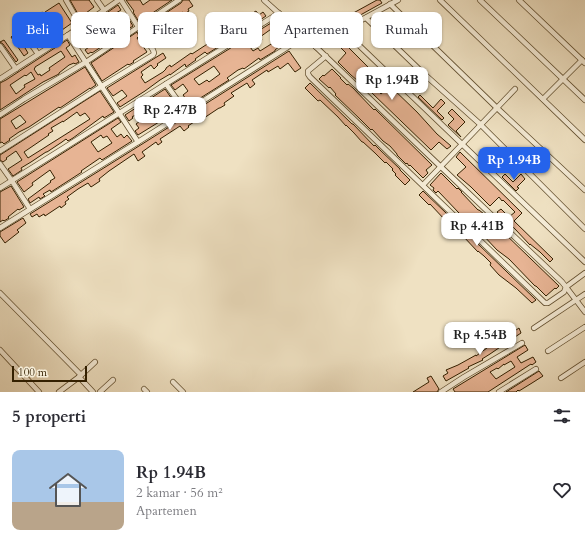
<!DOCTYPE html>
<html lang="id">
<meta charset="utf-8">
<style>
:root{--surface:#fff;--page:#f2f2f3;--text:#2b2b33;--muted:#7c7c81;--accent:#2563eb}
body{margin:0;font-family:Cardo,serif;background:var(--page);color:var(--text);height:100vh;display:flex;flex-direction:column;font-size:15px;white-space:nowrap}
*{box-sizing:border-box;margin:0}
p{font-size:13px;color:var(--muted)}
.icon{flex:none;width:22px;height:22px;fill:none;stroke:currentColor;stroke-width:2;stroke-linecap:round;stroke-linejoin:round}
.map{position:relative;height:392px;overflow:hidden}
.details{display:flex;flex-direction:column;background:var(--surface);flex:1}
.details>*{flex:none}
.guide{position:absolute;left:12px;top:12px;width:561px;height:36px;display:flex;gap:8px}
.scale{position:absolute;left:12px;bottom:10px;width:75px;box-sizing:border-box;padding-left:4px;border:2px solid #342000;border-top:0;font-size:11px;line-height:14px;white-space:nowrap;color:#342000;-webkit-text-stroke:3px #f5ecd7;paint-order:stroke}
.price{position:absolute;translate:-50% -34px;padding:0 9px;border-radius:8px;background:#fff;color:#222;font-size:13px;line-height:26px;filter:drop-shadow(0 1px 2px #0008)}
.price::after{content:'';position:absolute;left:50%;top:24px;width:12px;height:9px;margin-left:-6px;background:inherit;clip-path:polygon(0 0,100% 0,50% 100%)}
.price.selected{background:var(--accent);color:#fff}
ul{padding:0;list-style:none}
li{display:flex;align-items:center;gap:12px;height:100px;padding:0 12px}
li span{display:grid;place-items:center;flex:none;width:112px;height:80px;border-radius:8px;color:#555}
li>.icon{margin-inline-start:auto}
span .icon{width:48px;height:48px;fill:#fffc;stroke-width:1}
li b{font-size:17px}
h2{display:flex;justify-content:space-between;align-items:center;height:48px;padding:0 12px;font-size:17px}
.chip{padding:0 14px;border-radius:8px;background:var(--surface);box-shadow:0 1px 3px #0004;font-size:14px;line-height:36px}
.chip.selected{background:var(--accent);color:#fff}
.map>svg:first-child{display:block}
.building{fill:#e7b494;stroke:#342000;fill-rule:evenodd}
.lines{fill:none;stroke-linecap:round;stroke-linejoin:round}
.street-casing{stroke:#635030;stroke-width:6}
.street{stroke:#f5ecd7;stroke-width:4.5}
</style>
<div class="map">
<svg width="585" height="392" viewBox="0 0 585 392">
<rect width="100%" height="100%" fill="#efe1c2"/>
<filter id="stains"><feTurbulence type="fractalNoise" baseFrequency=".005" numOctaves="4"/><feColorMatrix values="0 0 0 0 .2 0 0 0 0 .09 0 0 0 0 .02 0 0 0 .5 -.17"/></filter>
<radialGradient id="worn" r=".72"><stop offset=".6" stop-color="#630" stop-opacity="0"/><stop offset="1" stop-color="#630" stop-opacity=".3"/></radialGradient>
<g class="building">
<polygon points="70,0 89,0 94,7 86,13 89,16 82,21"/>
<polygon points="126,0 140,0 143,5 150,0 172,0 139,22 133,12 134,11"/>
<polygon points="183,0 189,0 193,6 188,9 189,11 184,14 183,12 173,18 172,16 161,23 163,26 149,37 143,28 181,3"/>
<polygon points="377,0 380,0 382,3 328,33 326,28"/>
<polygon points="59,3 72,23 62,30 63,31 60,33 45,12"/>
<polygon points="118,5 121,10 116,13 122,20 127,16 133,26 92,53 91,52 88,54 85,50 89,47 86,43 87,42 83,36 78,39 75,35"/>
<polygon points="256,11 259,15 263,12 266,16 257,22 256,20 245,28 246,29 242,32 207,54 205,52 195,59 196,60 193,62 186,67 185,64 170,75 170,74 160,80 145,91 120,107 117,103 127,96 122,90 113,96 107,88 163,53 166,58 157,64 158,65 154,69 151,65 141,72 143,75 141,77 145,83 163,72 166,69 166,68 170,65 171,67 191,53 192,54 212,41 210,37 220,31 222,34 232,27 231,26 240,20 242,24 253,16 251,14"/>
<polygon points="37,19 51,39 46,43 45,41 37,47 24,28"/>
<path d="M271 23 274 27 260 37 262 40 258 43 255 40 248 44 253 51 258 48 260 51 276 41 275 40 279 37 284 43 275 50V51L260 60 259 58 244 69 243 68 238 70 227 78 229 80 194 102 193 100 189 103 183 95 188 91 183 84 175 90 171 85ZM214 66 220 74 209 82 207 80 199 85 194 79Z"/>
<polygon points="137,32 139,36 137,38 147,52 133,61 134,62 129,65 128,64 102,81 91,63"/>
<polygon points="16,33 28,53 24,56 11,37"/>
<polygon points="4,40 18,60 16,62 3,44 0,42"/>
<path d="M67 40 70 45 66 48 72 57 75 55 79 62 75 64 74 63 69 65 59 73V74L43 82 0 110V83L6 80ZM61 51 65 57 49 68 50 70 41 76 40 74 38 75 34 69 35 68V67ZM31 72 35 79 24 85 25 87 16 94 10 85 25 75 26 76Z"/>
<polygon points="341,40 368,67 360,75 367,83 372,87 373,86 381,94 390,86 417,112 437,134 451,146 447,149 439,142 431,150 372,93 351,75 338,62 346,53 337,44"/>
<polygon points="289,51 301,68 295,72 288,63 280,69 278,66 268,72 267,70 252,80 255,84 250,88 247,83 231,93 234,96 224,103 225,105 220,108 219,108 198,122 197,120 188,126 189,127 184,131 180,126 160,139 162,142 158,145 156,142 142,152 145,156 138,161 134,154 109,171 99,179 100,181 91,187 88,183 78,189 67,197 69,199 65,202 66,204 61,208 60,206 45,216 44,214 39,217 37,214 32,217 30,214 147,141"/>
<path d="M85 67 96 85 90 89V88L60 108 59 107 29 127 19 132 9 139 10 140 4 144 2 142 0 143V119ZM20 115 26 122 16 129 11 121Z"/>
<polygon points="332,69 341,78 340,78 347,85 348,84 353,88 374,110 375,109 432,165 426,170 428,173 423,178 410,165 409,166 407,163 406,164 397,155 397,154 390,146 383,141 372,129 371,130 360,119 335,95 336,94 330,87 329,88 319,79 323,75 324,76"/>
<polygon points="310,83 352,124 353,124 374,146 375,145 380,150 400,169 400,170 410,180 405,185 395,175 396,174 392,170 393,169 386,162 385,163 375,153 363,142 362,142 354,133 346,125 346,126 338,117 320,100 318,101 305,88"/>
<polygon points="165,89 179,109 176,111 177,113 173,115 172,114 138,135 135,131 139,128 136,124 147,116 143,110 132,117 133,118 129,121 125,115"/>
<path d="M100 91 114 112 104 118 103 116 73 138 68 141 66 139 62 142 47 152H46L31 162 21 168 22 170 13 176 8 169 22 160 16 151 6 158 7 159 3 162 0 160V155ZM77 112 80 116 85 113 90 119 28 158 24 152 49 135 48 134 53 131 51 128 63 121V122Z"/>
<polygon points="420,95 433,108 441,99 445,103 437,111 444,118 442,120 418,97"/>
<polygon points="452,109 465,122 456,131 461,137 448,125 454,119 448,113"/>
<path d="M118 118 121 122 111 129 117 137 121 134 124 138 127 135 132 141 102 160 100 158 81 171 82 172 51 192 50 190 43 194 45 196 40 199 39 197 30 203 28 199 51 182 50 181 55 178 50 170 32 183 33 185 24 192 17 182ZM101 135 103 138 107 136 112 143 98 152 91 142Z"/>
<polygon points="460,152 522,213 514,221 553,259 550,262 540,252 530,244 530,245 515,229 497,212 501,209 509,217 515,212 503,200 502,201 499,197 490,206 471,187 457,175 466,167 456,157"/>
<polygon points="441,173 457,189 458,188 462,192 461,192 478,210 479,210 489,218 494,223 492,224 500,231 501,230 559,286 556,289 555,288 546,296 536,286 535,286 509,259 497,250 481,233 459,213 438,191 436,193 433,190 434,188 430,185"/>
<polygon points="505,174 513,182 521,174 525,179 517,187 519,188 516,191 502,177"/>
<polygon points="11,186 24,207 19,210 18,209 8,217 9,218 4,221 3,220 0,222 0,192"/>
<polygon points="423,191 446,213 536,300 532,303 516,288 499,275 490,265 491,263 484,256 478,251 478,252 462,235 460,237 445,222 446,221 430,204 429,205 419,195"/>
<polygon points="23,218 26,223 17,230 19,232 5,243 0,236 0,232"/>
<polygon points="519,328 521,333 515,337 490,354 482,359 483,360 468,367 469,368 446,381 443,376 448,373 446,370 458,365 476,355 476,356 491,345 489,342 498,337 500,341"/>
<path d="M525 345 528 350 517 357 521 363 533 357 536 362 532 365 531 364 488 392H455L453 389ZM511 361 515 367 496 379 490 372 497 368 498 369 504 364V365Z"/>
<polygon points="539,371 543,376 532,383 519,391 518,390 516,392 506,392"/>
<polygon points="431,376 439,389 437,392 413,392 429,382 427,378"/>
</g>
<g class="lines">
<g class="street-casing">
<g id="street">
<polyline points="66,0 81,26"/>
<polyline points="97,0 104,10"/>
<polyline points="264,0 316,47 440,166 562,282 566,287 564,292 548,303 545,303 310,77 308,74 308,71 326,56"/>
<polyline points="440,0 585,140"/>
<polyline points="480,0 585,100"/>
<polyline points="519,0 585,63"/>
<polyline points="390,4 497,108 585,190"/>
<polyline points="42,15 60,40"/>
<polyline points="366,18 423,73 480,124 585,229"/>
<polyline points="343,30 585,262"/>
<polyline points="22,31 38,54"/>
<polyline points="68,35 138,142"/>
<polyline points="0,46 16,69"/>
<polyline points="316,47 343,30 398,0"/>
<polyline points="0,79 68,35 119,0"/>
<polyline points="166,84 186,112"/>
<polyline points="543,99 582,60"/>
<polyline points="0,115 24,99 86,62 179,0"/>
<polyline points="0,151 102,86 153,55 154,53 153,50 121,0"/>
<polyline points="0,164 12,181 30,209"/>
<polyline points="423,185 515,89"/>
<polyline points="0,188 279,13"/>
<polyline points="0,228 138,142 305,36"/>
<polyline points="585,273 566,287 585,312"/>
<polyline points="0,293 81,375"/>
<polyline points="534,328 585,294"/>
<polyline points="0,350 39,392"/>
<polyline points="548,351 585,327"/>
<polyline points="79,377 95,362"/>
<polyline points="561,378 585,362"/>
<polyline points="173,382 183,392"/>
<polyline points="144,389 147,392"/>
<polyline points="59,392 79,377 93,392"/>
<polyline points="100,392 113,380"/>
<polyline points="441,392 464,377 522,343"/>
<polyline points="499,392 536,369"/>
</g>
</g>
<use href="#street" class="street"/>
</g>
<rect width="100%" height="100%" filter="url(#stains)"/>
<rect width="100%" height="100%" fill="url(#worn)"/>
</svg>
<div class="scale">100 m</div>
<b class="price" style="left:392px;top:101px">Rp 1.94B</b>
<b class="price" style="left:170px;top:131px">Rp 2.47B</b>
<b class="price selected" style="left:514px;top:181px">Rp 1.94B</b>
<b class="price" style="left:477px;top:247px">Rp 4.41B</b>
<b class="price" style="left:480px;top:356px">Rp 4.54B</b>
<div class="guide">
<a class="chip selected">Beli</a>
<a class="chip">Sewa</a>
<a class="chip">Filter</a>
<a class="chip">Baru</a>
<a class="chip">Apartemen</a>
<a class="chip">Rumah</a>
</div>
</div>
<section class="details">
<h2>5 properti<svg class="icon" aria-label="filters" viewBox="0 0 24 24"><path d="M4 7h16M4 17h16"/><circle cx="9" cy="7" r="2"/><circle cx="15" cy="17" r="2"/></svg></h2>
<ul>
<li><span style="background:linear-gradient(#a9c7e8 65%,#b9a48a 0)"><svg class="icon" aria-label="home" viewBox="0 0 24 24"><path d="M3 11l9-7 9 7M6 9v11h12V9"/></svg></span><div><b>Rp 1.94B</b><p>2 kamar · 56 m²</p><p>Apartemen</p></div><svg class="icon" aria-label="heart" viewBox="0 0 24 24"><path d="M12 20l-8-8c-3-5 5-10 8-4 3-6 11-1 8 4z"/></svg></li>
</ul>
</section>
